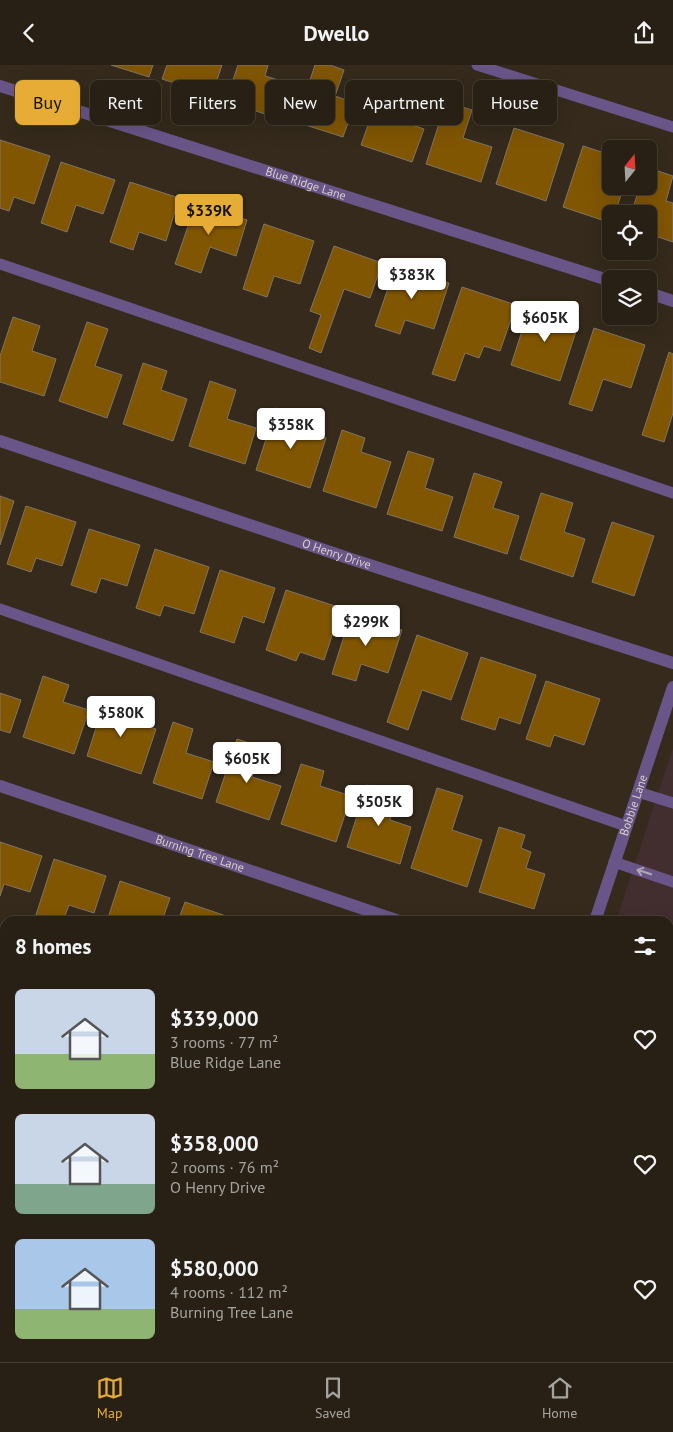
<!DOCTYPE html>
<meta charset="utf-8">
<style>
:root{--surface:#282014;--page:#342d22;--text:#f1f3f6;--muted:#a5a3a0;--line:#443e34;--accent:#e6ac36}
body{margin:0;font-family:"PT Sans",sans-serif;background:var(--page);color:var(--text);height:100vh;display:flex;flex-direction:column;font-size:19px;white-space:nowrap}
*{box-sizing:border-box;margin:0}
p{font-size:16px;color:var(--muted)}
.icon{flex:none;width:28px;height:28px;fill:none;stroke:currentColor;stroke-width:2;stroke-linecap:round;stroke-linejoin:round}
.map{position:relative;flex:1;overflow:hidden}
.sheet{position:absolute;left:0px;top:851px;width:674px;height:446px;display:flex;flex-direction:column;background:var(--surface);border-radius:15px 15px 0 0;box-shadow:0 5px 20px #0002,0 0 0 1px var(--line)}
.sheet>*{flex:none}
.banner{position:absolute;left:15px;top:15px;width:644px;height:45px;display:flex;gap:10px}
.needle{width:32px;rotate:18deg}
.fabs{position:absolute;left:602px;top:75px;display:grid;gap:10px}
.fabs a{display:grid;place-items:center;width:55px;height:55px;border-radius:8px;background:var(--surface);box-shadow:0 5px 20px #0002,0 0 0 1px var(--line);font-size:25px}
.price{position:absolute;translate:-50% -42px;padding:0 11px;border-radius:5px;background:#fff;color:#222;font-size:16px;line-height:32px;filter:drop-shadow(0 1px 2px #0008)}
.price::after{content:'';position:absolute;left:50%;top:30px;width:15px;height:11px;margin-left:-8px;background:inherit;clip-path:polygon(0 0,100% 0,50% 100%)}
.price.on{background:var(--accent);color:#111}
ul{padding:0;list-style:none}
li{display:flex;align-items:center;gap:15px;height:125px;padding:0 15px}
li span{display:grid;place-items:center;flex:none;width:140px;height:100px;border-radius:8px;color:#555}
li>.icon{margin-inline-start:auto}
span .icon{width:60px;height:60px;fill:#fffc;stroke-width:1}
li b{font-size:21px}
h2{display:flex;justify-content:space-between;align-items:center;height:60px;padding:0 15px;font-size:21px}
.chip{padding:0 18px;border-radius:8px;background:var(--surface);box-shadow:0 5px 20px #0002,0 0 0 1px var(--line);font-size:18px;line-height:45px}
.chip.on{background:var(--accent);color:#111}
header{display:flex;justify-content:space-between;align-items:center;height:65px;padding:0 15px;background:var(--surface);font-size:22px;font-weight:700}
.tab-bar{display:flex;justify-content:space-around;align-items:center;height:70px;border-top:1px solid var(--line);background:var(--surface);font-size:14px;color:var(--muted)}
.tab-bar a{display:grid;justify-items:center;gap:2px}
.tab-bar .on{color:var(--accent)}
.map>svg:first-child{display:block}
.education{fill:#422d2f}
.building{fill:#815603;stroke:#817463}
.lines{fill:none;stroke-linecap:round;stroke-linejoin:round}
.lane{stroke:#6a5589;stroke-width:11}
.street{stroke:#6a5589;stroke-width:12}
.oneway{stroke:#b2a6b2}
.labels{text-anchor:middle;stroke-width:4.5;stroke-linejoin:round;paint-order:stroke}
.street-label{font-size:12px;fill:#d8d1c8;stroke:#18140d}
</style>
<header><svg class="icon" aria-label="back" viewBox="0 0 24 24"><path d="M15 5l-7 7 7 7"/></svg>Dwello<svg class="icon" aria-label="share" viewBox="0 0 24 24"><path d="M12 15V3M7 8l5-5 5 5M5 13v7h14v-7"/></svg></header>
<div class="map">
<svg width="673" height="1297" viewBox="0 0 673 1297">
<rect width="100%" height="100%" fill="#352a1b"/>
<polygon class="education" points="673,683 673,1269 669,1267 669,856 616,856"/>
<g class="building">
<polygon points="111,0 153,0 149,12"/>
<polygon points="167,0 222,0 212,30 162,14"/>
<polygon points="238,0 268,0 265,11 285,17 274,52 226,36"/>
<polygon points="315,0 330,0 344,5 335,31 355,38 343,72 296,57"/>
<polygon points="381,23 406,31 398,55 424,64 412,97 361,80"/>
<polygon points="446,37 472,45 463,73 492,82 481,117 426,99"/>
<polygon points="514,63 564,79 546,136 496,119"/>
<polygon points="0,75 50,91 34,139 14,132 9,146 0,143"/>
<polygon points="583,81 611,90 602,117 611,120 611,121 623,123 615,149 611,149 611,158 563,142"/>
<polygon points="61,97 115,115 103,149 76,140 67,167 41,158"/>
<polygon points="649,103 673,111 666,136 673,138 673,177 649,169 649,149 631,149 640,121 649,121"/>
<polygon points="130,117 179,133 166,176 139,167 133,185 110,177"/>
<polygon points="196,138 247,155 236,191 210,182 201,208 175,199"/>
<polygon points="264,159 314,176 300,219 274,211 267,232 243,224"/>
<polygon points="334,181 382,198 370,233 344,224 321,288 309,283 321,250 310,246"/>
<polygon points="396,200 449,218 434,264 405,255 400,269 375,261"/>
<polygon points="462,222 516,240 500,286 484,281 479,293 465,288 455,316 432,309"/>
<polygon points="530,241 579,257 560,316 511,300"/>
<polygon points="13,252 40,261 32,286 56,294 44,331 0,317 0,291"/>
<polygon points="87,257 108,264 95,301 122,310 107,353 59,336"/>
<polygon points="594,263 645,280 631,323 603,314 592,346 569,339"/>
<polygon points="669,287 673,289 673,348 664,377 642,370"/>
<polygon points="143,298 167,306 161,325 187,334 173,376 123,359"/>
<polygon points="210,316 236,325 227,354 256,363 245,399 189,381"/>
<polygon points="276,343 310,354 305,367 326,373 310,423 256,405"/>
<polygon points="342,365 365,373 361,387 391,397 376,443 323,426"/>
<polygon points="408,386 434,394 425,423 453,432 442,466 387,449"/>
<polygon points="474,408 502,417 493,443 519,451 507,489 454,472"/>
<polygon points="541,428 573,438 564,467 585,474 573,512 520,494"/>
<polygon points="0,431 14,436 0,480"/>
<polygon points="26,441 76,457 62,501 36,493 31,507 7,499"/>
<polygon points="612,457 654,471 634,531 592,517"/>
<polygon points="89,464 140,480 127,521 101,513 96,528 71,520"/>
<polygon points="155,484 209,502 194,549 164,540 160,551 136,543"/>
<polygon points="220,505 275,523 264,558 243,551 234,578 200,567"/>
<polygon points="286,525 341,543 324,595 300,587 296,596 266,585"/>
<polygon points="351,549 402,565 388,608 361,599 356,616 332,609"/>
<polygon points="417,570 468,588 451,635 422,625 408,665 387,657"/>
<polygon points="481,592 536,610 520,659 499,652 495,665 461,654"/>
<polygon points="43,611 69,620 63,637 89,645 74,689 23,672"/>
<polygon points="546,616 600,634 584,680 554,670 550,682 526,674"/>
<polygon points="0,628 21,635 10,668 0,665"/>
<polygon points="106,632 130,640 125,654 156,664 141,709 87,691"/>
<polygon points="173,657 193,664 186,688 214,697 202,734 153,718"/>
<polygon points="237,674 262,682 252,712 281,721 269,755 216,737"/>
<polygon points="301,699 324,706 320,721 351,731 336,777 281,759"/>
<polygon points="367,720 398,730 390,755 411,762 400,799 347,782"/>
<polygon points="437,723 463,731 452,765 482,775 467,822 411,803"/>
<polygon points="499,762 525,770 521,783 531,787 526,803 545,809 534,844 479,827"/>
<polygon points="0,777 42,791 30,827 4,819 0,831"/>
<polygon points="54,794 106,811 94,848 69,840 63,856 34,856"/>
<polygon points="120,816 170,833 162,856 107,856"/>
<polygon points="185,837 235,854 235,856 178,856"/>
<polygon points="5,954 5,1006 0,1005 0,969"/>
<polygon points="672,1081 673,1081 673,1165 669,1163 669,1091"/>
<polygon points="0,1117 5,1119 5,1131 0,1146"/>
<polygon points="332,1292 393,1292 392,1297 369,1297 358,1293 357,1297 331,1297"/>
</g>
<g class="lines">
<g class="lane">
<polyline points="477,0 673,62"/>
<polyline points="0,199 673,428"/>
<polyline points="0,544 626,761"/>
<polyline points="638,727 673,738"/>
<polyline points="614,797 673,817"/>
<polyline points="0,892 5,893"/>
<polyline points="669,1004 673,990"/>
<polyline points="0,1230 5,1232"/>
<polyline points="186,1292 199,1297"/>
</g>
<g class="street">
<path id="s1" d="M0 21 611 216"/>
<polyline points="649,228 673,236"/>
<path id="s2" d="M0 376 351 494 673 598"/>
<path id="s3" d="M0 721 399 856"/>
<path id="s4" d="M595 856 673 622"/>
<polyline points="0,1064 5,1065"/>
<polyline points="669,1292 673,1293"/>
<polyline points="450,1297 451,1292"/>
</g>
</g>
<defs><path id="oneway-shaft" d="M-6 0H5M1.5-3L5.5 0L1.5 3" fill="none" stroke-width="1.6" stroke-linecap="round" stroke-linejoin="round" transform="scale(1.25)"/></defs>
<use class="oneway" href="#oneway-shaft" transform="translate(644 807) rotate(-162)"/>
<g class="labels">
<g class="street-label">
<text dy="4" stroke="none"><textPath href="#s1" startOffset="321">Blue Ridge Lane</textPath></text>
<text dy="4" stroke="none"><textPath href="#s2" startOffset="355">O Henry Drive</textPath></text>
<text dy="4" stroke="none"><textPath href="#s4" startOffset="122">Bobbie Lane</textPath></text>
<text dy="4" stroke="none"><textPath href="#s3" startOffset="211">Burning Tree Lane</textPath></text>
</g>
</g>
</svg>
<div class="fabs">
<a><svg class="needle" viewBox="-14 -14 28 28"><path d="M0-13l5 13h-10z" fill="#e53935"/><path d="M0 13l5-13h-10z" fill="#a5a3a0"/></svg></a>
<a><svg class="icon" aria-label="locate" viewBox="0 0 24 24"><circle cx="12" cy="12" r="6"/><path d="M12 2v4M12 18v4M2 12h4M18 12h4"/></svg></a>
<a><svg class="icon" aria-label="layers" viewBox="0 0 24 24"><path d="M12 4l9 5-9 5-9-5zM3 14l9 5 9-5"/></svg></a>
</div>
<b class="price on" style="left:209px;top:171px">$339K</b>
<b class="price" style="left:412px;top:235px">$383K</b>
<b class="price" style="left:545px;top:278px">$605K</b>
<b class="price" style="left:291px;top:385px">$358K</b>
<b class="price" style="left:366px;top:582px">$299K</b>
<b class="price" style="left:121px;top:673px">$580K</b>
<b class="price" style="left:247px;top:719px">$605K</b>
<b class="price" style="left:379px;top:762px">$505K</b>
<div class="banner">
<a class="chip on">Buy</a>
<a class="chip">Rent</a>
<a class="chip">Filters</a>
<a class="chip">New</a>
<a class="chip">Apartment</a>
<a class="chip">House</a>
</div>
<section class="sheet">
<h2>8 homes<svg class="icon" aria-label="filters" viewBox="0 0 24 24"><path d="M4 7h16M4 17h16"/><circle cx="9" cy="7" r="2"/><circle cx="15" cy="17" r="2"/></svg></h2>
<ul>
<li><span style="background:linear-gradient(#c9d6e8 65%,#8fb573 0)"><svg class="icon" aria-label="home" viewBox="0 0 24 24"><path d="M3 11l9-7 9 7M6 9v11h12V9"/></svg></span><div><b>$339,000</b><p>3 rooms · 77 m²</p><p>Blue Ridge Lane</p></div><svg class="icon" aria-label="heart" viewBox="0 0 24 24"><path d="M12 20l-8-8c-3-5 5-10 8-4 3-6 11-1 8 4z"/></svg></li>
<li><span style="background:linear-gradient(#c9d6e8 70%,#7fa58c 0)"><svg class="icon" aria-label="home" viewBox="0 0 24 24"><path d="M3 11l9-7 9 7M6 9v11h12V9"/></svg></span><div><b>$358,000</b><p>2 rooms · 76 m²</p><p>O Henry Drive</p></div><svg class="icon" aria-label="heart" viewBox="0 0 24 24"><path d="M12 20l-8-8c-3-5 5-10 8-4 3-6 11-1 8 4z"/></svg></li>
<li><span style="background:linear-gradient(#a9c7e8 70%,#8fb573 0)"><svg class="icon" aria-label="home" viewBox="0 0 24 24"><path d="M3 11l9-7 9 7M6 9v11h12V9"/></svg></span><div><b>$580,000</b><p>4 rooms · 112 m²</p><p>Burning Tree Lane</p></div><svg class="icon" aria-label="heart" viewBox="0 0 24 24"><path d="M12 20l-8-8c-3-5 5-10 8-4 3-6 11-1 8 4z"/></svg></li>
</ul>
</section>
</div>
<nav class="tab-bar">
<a class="on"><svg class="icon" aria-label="map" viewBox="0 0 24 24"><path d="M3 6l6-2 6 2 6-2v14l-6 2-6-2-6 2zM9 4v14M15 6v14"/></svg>Map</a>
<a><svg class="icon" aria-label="saved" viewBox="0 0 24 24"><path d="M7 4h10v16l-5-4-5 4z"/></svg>Saved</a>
<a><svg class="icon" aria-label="home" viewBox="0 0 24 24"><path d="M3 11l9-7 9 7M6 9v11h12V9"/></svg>Home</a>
</nav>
